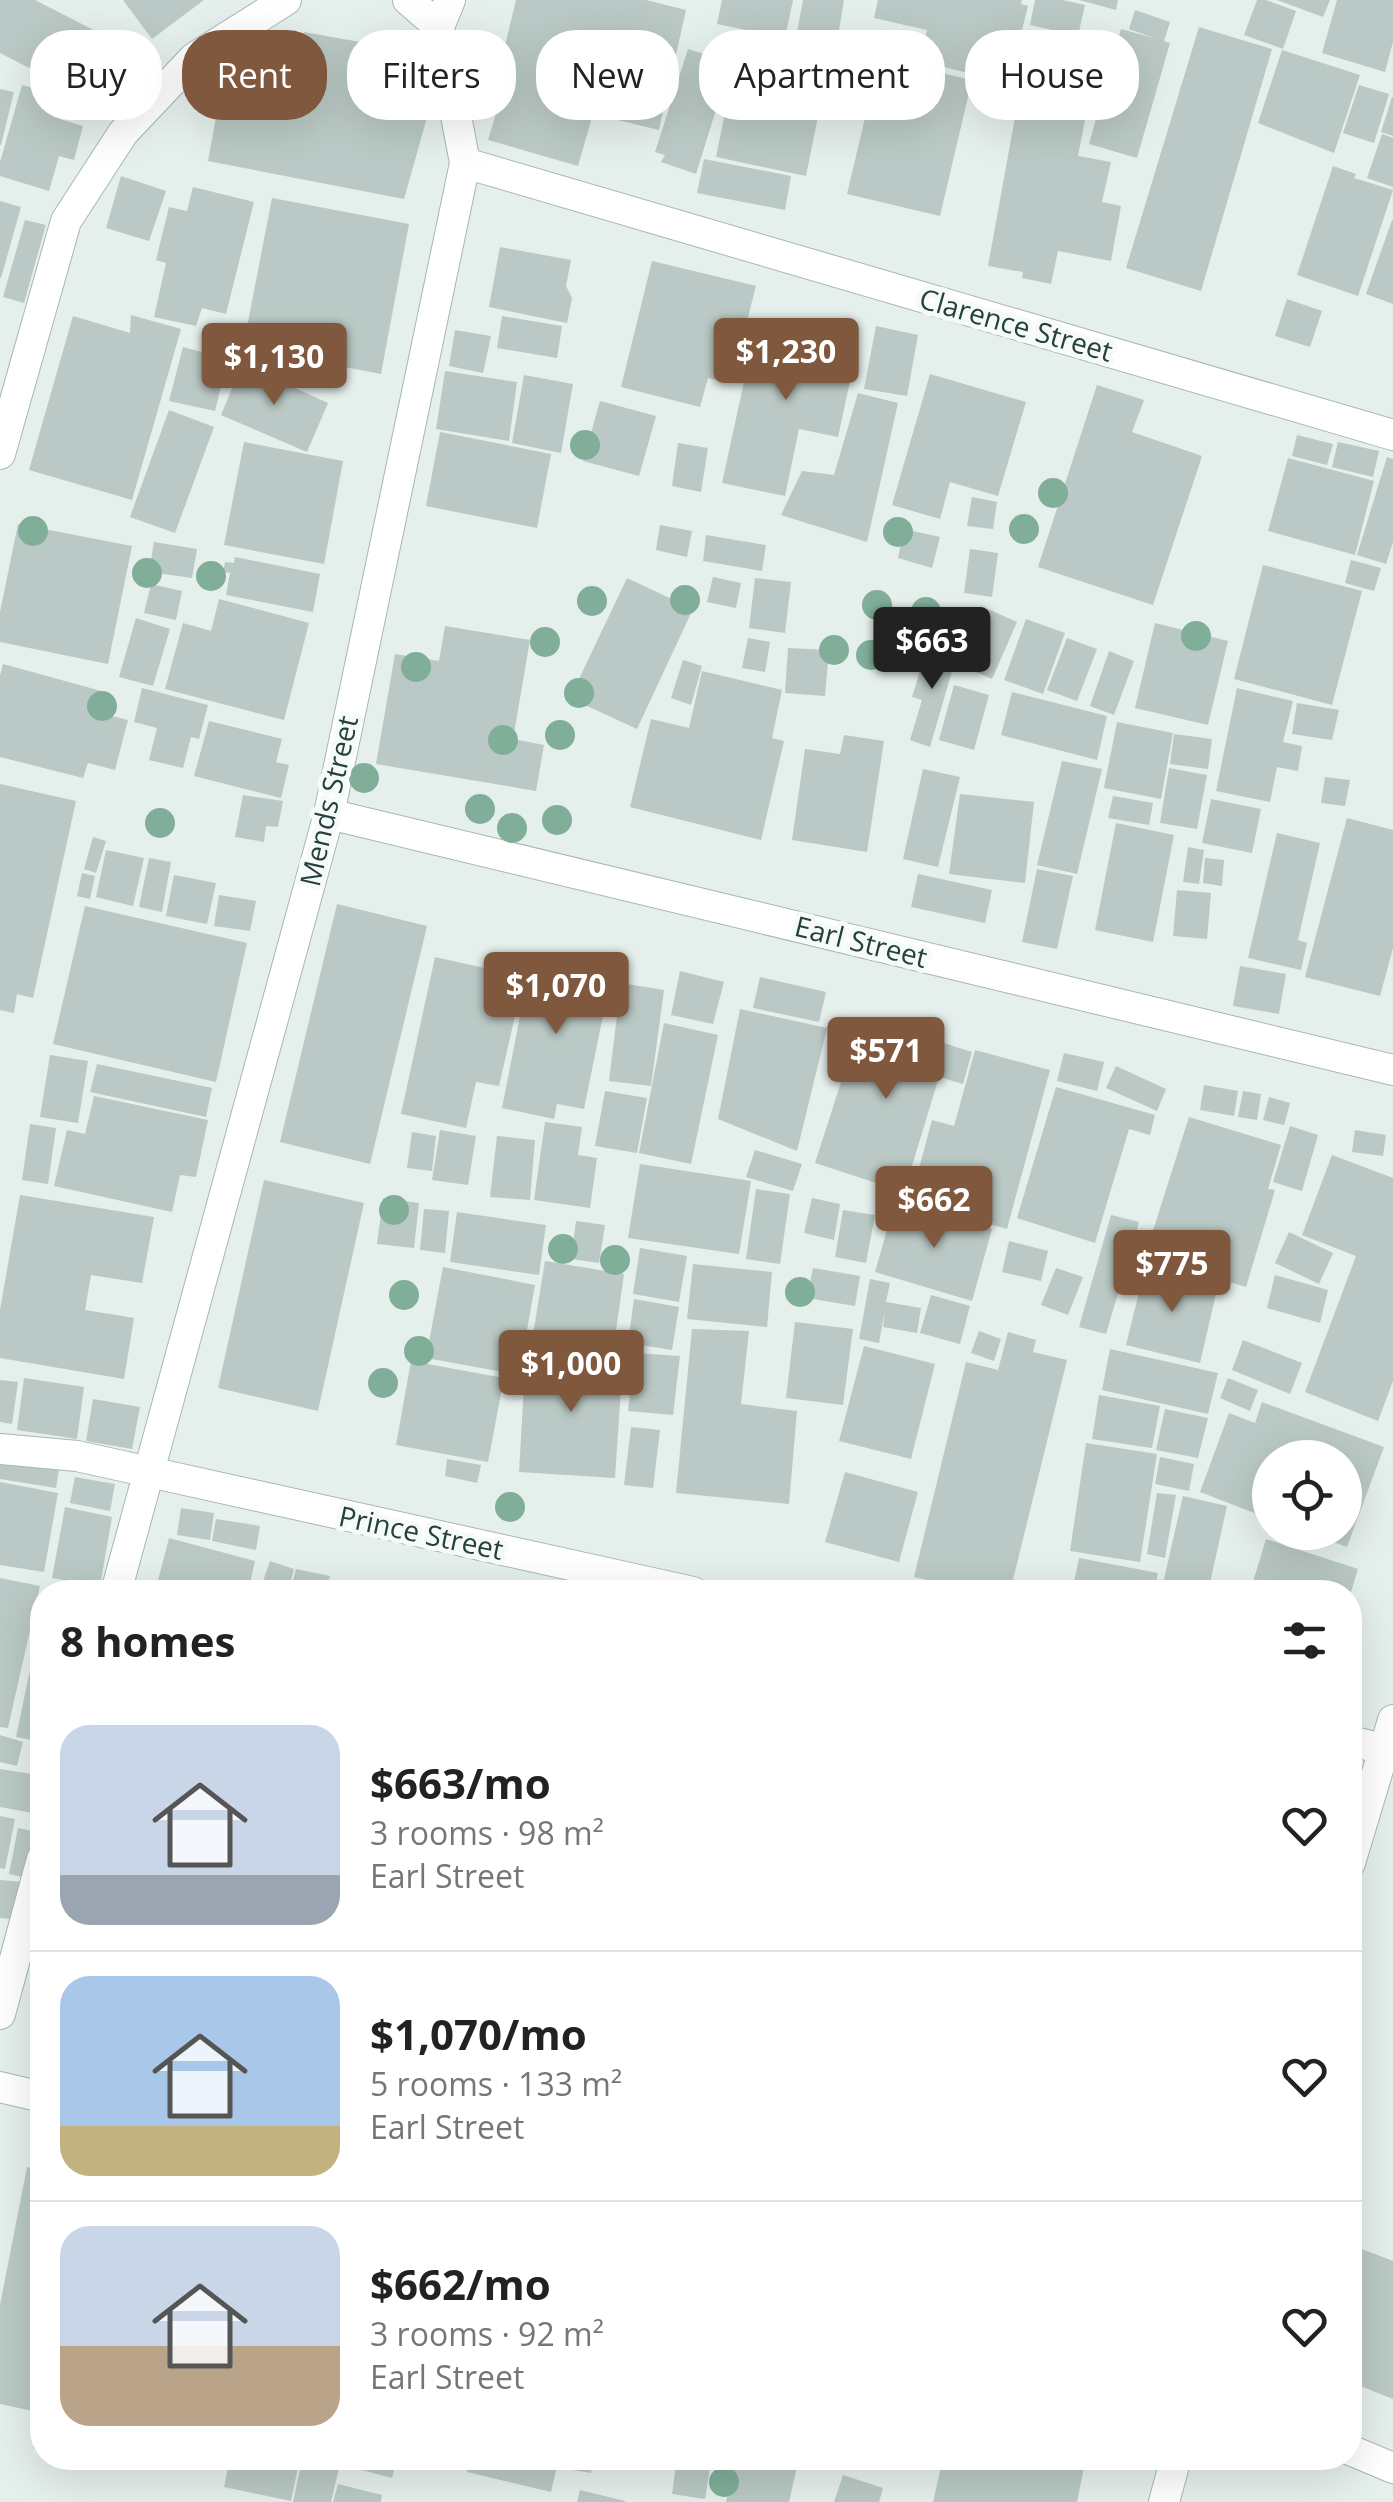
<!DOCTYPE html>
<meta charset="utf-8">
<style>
:root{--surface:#fff;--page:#f2f2f2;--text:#222;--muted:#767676;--line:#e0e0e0;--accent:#80583d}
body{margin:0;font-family:"Open Sans",sans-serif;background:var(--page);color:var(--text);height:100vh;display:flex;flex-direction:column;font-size:38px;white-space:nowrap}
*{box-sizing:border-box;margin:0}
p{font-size:32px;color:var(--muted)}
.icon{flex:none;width:55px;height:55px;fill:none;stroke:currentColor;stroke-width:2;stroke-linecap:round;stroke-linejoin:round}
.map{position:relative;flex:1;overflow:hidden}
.sheet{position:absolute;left:30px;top:1580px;width:1332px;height:890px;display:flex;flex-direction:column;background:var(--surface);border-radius:40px;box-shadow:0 10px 40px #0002}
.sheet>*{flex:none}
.banner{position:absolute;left:30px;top:30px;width:1335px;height:90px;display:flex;gap:20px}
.fabs{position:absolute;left:1252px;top:1440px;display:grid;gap:20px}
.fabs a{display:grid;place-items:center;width:110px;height:110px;border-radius:50%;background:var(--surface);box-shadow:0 10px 40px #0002;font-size:50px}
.price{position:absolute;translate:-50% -85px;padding:0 22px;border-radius:10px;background:var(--accent);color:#fff;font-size:32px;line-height:65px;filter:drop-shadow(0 2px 5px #0008)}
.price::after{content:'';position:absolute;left:50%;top:60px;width:30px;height:22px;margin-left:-15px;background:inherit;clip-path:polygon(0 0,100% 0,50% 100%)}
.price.active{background:#222;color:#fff}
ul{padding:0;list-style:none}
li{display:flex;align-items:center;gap:30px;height:250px;padding:0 30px}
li+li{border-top:2px solid var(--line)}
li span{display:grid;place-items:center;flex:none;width:280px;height:200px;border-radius:30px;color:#555}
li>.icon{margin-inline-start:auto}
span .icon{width:120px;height:120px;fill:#fffc;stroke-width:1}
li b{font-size:42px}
h2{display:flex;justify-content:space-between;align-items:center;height:120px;padding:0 30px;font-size:42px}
.pill{padding:0 35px;border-radius:40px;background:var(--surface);box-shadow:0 10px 40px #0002;font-size:35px;line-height:90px}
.pill.active{background:var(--accent);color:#fff}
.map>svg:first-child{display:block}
.building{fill:#bac9c5}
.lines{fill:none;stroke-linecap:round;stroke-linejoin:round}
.minor-casing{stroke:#a7b7b4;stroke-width:32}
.secondary-casing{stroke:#a4bab6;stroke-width:32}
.minor{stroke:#fff;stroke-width:30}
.secondary{stroke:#fff;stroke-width:30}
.tree{fill:#80ae99}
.labels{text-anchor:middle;stroke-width:10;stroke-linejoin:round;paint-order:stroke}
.street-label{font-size:28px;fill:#24413d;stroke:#f6fbf9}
</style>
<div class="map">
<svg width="1393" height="2502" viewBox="0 0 1393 2502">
<rect width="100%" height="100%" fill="#e5efec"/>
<g class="building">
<polygon points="0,0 35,0 113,40 84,96 0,53"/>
<polygon points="123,0 204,0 152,39"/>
<polygon points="516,0 646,0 686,10 659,130 593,114 578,166 488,140 502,93 494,91"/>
<polygon points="722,0 793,0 785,38 717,24"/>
<polygon points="803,0 844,0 835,55 807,50 806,63 828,67 806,176 716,157 739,43 794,48"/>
<polygon points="878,0 1022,0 1021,4 1028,6 1019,42 1010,40 1000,81 920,61 927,30 874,18"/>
<polygon points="1035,0 1063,0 1085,5 1078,36 1030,25"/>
<polygon points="1079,0 1118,0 1116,10"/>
<polygon points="1257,0 1266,0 1296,11 1283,49 1244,35"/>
<polygon points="1277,0 1330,0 1323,17"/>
<polygon points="1337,0 1393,0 1393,42 1385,72 1322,53"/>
<polygon points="1135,10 1170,22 1164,41 1170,43 1137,158 1089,144 1121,29 1154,38 1129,29"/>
<polygon points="1199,27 1272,49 1201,291 1126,268"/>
<polygon points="304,32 444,57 404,199 208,161 221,89 291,102"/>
<polygon points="1029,40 1098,53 1078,156 1111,162 1102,202 1121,206 1111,261 1058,251 1051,284 1022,278 1023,272 988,266"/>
<polygon points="688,49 731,62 696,174 661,162 665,155 655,152"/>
<polygon points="1282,50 1360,75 1334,153 1258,123"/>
<polygon points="879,59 972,80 940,216 847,194"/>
<polygon points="22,85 67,97 60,119 83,126 74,160 59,156 49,191 0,176 0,162"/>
<polygon points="1359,85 1389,94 1374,143 1343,133"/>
<polygon points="0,89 14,92 1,145 0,145"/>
<polygon points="1392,97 1393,97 1393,136 1381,132"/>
<polygon points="1382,134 1393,138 1393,187 1367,178"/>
<polygon points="704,159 791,176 785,210 697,193"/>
<polygon points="1333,166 1356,174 1354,178 1393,190 1358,296 1297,275"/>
<polygon points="121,176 166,191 149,241 106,228"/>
<polygon points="193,187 254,202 226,314 202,308 196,326 154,317 166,263 156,260 169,207 187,211"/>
<polygon points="272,198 409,224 381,374 243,348"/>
<polygon points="0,201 21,207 1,278 0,278"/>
<polygon points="25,220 46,225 24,303 3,297"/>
<polygon points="1392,220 1393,220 1393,304 1366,294"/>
<polygon points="500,247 571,260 566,286 572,298 567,323 489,307"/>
<polygon points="652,261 756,286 731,383 708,378 700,407 621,387"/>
<polygon points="1287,299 1322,311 1310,347 1275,336"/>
<polygon points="131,315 181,329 132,500 29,470 73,316 130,333"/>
<polygon points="502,316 562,326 557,358 497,348"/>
<polygon points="757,322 858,344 838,437 799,429 785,496 722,483"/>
<polygon points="876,326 918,335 907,396 864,389"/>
<polygon points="455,330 491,336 483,373 449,366"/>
<polygon points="183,347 228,359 215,411 169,401"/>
<polygon points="242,364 328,403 307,452 221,415"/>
<polygon points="445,371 517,382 509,441 436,429"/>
<polygon points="930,374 1026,402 998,496 950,482 940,519 892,505"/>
<polygon points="524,375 573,384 561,453 512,443"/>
<polygon points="1097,385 1144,400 1132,432 1202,456 1153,605 1038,567"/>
<polygon points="858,393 898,403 867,542 781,515 802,471 834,475"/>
<polygon points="600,401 656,416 639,476 583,461"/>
<polygon points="169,410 214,427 175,533 130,517"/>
<polygon points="440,432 551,454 537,528 426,506"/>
<polygon points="1297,435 1333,444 1327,465 1292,456"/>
<polygon points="244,442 343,461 324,564 224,545"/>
<polygon points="1338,442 1379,451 1373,477 1332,467"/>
<polygon points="678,443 708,448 701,492 672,486"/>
<polygon points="1387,457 1393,459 1393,542 1386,564 1357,555"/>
<polygon points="1288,458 1374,481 1355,555 1268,531"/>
<polygon points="972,497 997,502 993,529 967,526"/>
<polygon points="18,524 132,546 108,664 0,642 0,612"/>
<polygon points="660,525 692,531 687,557 656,550"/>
<polygon points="904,529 940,537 932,568 898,558"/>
<polygon points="706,535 766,545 762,571 703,561"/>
<polygon points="154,542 197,549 192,578 149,572"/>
<polygon points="970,549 998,553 992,597 964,593"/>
<polygon points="235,557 320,574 313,612 226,595 230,573 223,572 225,562 234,563"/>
<polygon points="1351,560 1381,568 1374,591 1345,583"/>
<polygon points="1263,565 1362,591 1332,705 1234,679"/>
<polygon points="713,577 741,583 736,608 707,602"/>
<polygon points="627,578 693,609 637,729 570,698"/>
<polygon points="755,578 791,582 785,633 749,628"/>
<polygon points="151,584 182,591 176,620 144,613"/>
<polygon points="219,599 309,623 284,720 165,689 183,623 211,631"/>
<polygon points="981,606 1017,622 992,679 955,663"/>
<polygon points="136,618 170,629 153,686 119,677"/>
<polygon points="1026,619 1065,633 1043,694 1004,680"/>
<polygon points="1155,623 1228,641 1208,725 1135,708"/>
<polygon points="445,626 530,640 513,739 544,745 536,791 376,764 395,654 439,661"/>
<polygon points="748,638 770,642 765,672 742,668"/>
<polygon points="1067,638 1097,649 1077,701 1047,690"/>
<polygon points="928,645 957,654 930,747 910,740 922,700 912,697"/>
<polygon points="788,648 829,650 825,696 785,693"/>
<polygon points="1109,651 1134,661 1114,715 1090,706"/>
<polygon points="683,660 702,666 691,705 671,698"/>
<polygon points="3,664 105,692 100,713 128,720 115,770 88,763 83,778 0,757 0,676"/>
<polygon points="702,671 782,690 772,738 784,741 761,840 630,807 651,719 689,728"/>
<polygon points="954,685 989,695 974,750 939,740"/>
<polygon points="142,688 208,705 199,739 191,737 183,768 149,760 157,728 134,722"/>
<polygon points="1237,688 1293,701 1283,742 1302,746 1298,771 1277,767 1270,802 1216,791"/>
<polygon points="1012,692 1107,716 1097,760 1001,735"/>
<polygon points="1297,703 1339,710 1332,740 1292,734"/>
<polygon points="209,721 282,739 276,762 289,765 281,798 194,776"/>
<polygon points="1117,722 1173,733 1161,799 1104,788"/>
<polygon points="1174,734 1212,739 1208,769 1170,764"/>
<polygon points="844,735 884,741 867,852 792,840 805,749 840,754"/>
<polygon points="1062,761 1102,769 1077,874 1037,865"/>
<polygon points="1169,768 1207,775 1197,829 1160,823"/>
<polygon points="923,769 960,777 938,867 903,859"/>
<polygon points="1325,777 1350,780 1345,806 1321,803"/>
<polygon points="0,784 76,801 33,998 17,994 14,1013 0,1010"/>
<polygon points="960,794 1034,802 1025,883 949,874"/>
<polygon points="243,795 283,801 278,827 266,826 264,842 235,837"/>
<polygon points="1113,796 1153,803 1149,825 1108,818"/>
<polygon points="1211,799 1261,809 1252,853 1202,843"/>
<polygon points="1347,818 1393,830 1393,948 1380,996 1305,977"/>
<polygon points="1116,823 1174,835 1153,942 1095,930"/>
<polygon points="1277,833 1320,843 1298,940 1307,943 1301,970 1248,958"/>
<polygon points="93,837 106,841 96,873 84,869"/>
<polygon points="1188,847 1204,850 1199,884 1183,882"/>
<polygon points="106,850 144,858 133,906 96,897"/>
<polygon points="149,858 171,862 162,912 139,907"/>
<polygon points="1205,858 1224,860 1222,886 1203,883"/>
<polygon points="1037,869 1073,876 1057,949 1022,942"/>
<polygon points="82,873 95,876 90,899 77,896"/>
<polygon points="918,874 992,890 985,923 911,907"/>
<polygon points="174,875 216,883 207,924 166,916"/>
<polygon points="1177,890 1211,893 1207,939 1173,936"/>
<polygon points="219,895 256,901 250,931 214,926"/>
<polygon points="337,904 427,926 370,1164 280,1142"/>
<polygon points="85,906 247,943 216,1082 53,1044"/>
<polygon points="532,955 612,971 584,1109 557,1104 554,1119 502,1108"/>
<polygon points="435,957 524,977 499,1086 476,1082 466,1128 401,1114"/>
<polygon points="1240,966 1286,974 1279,1014 1233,1006"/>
<polygon points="680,971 724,982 713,1024 671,1015"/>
<polygon points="760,977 826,992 819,1022 753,1008"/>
<polygon points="621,983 664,990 651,1086 609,1081"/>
<polygon points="740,1009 827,1028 797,1151 718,1119"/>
<polygon points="862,1017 972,1052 963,1084 939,1077 904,1192 815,1163"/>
<polygon points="664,1023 718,1035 691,1164 639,1153"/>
<polygon points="975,1050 1050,1070 1007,1229 910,1202 932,1120 954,1126"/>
<polygon points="1064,1053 1104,1062 1097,1091 1057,1081"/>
<polygon points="50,1055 88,1061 78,1123 40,1117"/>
<polygon points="97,1064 212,1088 206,1117 90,1092"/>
<polygon points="1116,1066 1166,1089 1157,1111 1106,1088"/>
<polygon points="1204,1085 1238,1091 1234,1116 1200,1110"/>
<polygon points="1056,1087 1155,1115 1150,1135 1129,1129 1095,1243 1017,1218"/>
<polygon points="605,1091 647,1098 637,1153 595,1146"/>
<polygon points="1243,1091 1261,1094 1257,1120 1238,1117"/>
<polygon points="94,1096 208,1120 196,1177 180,1175 172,1212 54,1186 67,1130 85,1134"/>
<polygon points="1269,1097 1290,1103 1284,1125 1263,1120"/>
<polygon points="1189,1117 1281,1145 1268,1189 1275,1190 1246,1287 1145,1256"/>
<polygon points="545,1122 582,1127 578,1155 597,1158 590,1208 534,1200"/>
<polygon points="30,1124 56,1128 48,1184 22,1180"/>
<polygon points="1290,1126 1318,1135 1302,1191 1273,1182"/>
<polygon points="440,1130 476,1136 468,1185 432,1180"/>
<polygon points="1355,1130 1386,1135 1383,1156 1352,1152"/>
<polygon points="412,1132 436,1136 432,1171 407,1168"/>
<polygon points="497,1136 535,1140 530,1200 490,1197"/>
<polygon points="755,1150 802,1164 793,1191 746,1177"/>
<polygon points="1332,1155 1393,1178 1393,1381 1378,1421 1305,1392 1356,1256 1302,1235"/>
<polygon points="640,1164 751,1181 739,1254 628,1238"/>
<polygon points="264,1180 364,1203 318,1411 218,1388"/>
<polygon points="756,1189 790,1194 780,1264 746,1259"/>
<polygon points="20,1195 154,1217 142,1283 91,1275 85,1310 134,1318 124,1379 0,1358 0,1310"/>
<polygon points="383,1198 419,1203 414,1248 377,1244"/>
<polygon points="812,1198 840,1204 834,1240 804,1233"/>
<polygon points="895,1201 992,1229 972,1301 875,1272"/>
<polygon points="424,1209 449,1211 445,1253 420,1250"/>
<polygon points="843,1210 875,1215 866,1263 835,1257"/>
<polygon points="457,1212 546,1225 539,1275 450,1262"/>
<polygon points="1111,1215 1139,1222 1106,1334 1079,1327"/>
<polygon points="576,1221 605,1225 599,1263 571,1259"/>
<polygon points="1289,1232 1333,1253 1319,1284 1275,1263"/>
<polygon points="1009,1241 1048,1251 1041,1281 1002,1272"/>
<polygon points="640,1248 687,1256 679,1302 633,1294"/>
<polygon points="545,1261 624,1274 613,1352 532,1341"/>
<polygon points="693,1264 772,1272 767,1327 687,1319"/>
<polygon points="443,1267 535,1285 519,1375 426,1358"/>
<polygon points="813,1268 860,1276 855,1306 807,1298"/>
<polygon points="1056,1268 1083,1277 1068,1315 1041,1305"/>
<polygon points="1145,1268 1218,1285 1200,1363 1126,1345"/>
<polygon points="1275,1275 1328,1290 1320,1323 1267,1308"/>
<polygon points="870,1279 890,1283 886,1302 921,1308 917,1333 883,1327 885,1310 879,1343 859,1339"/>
<polygon points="931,1295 970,1306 960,1344 920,1333"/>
<polygon points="634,1299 679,1307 672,1350 628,1343"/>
<polygon points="795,1322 853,1329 843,1405 786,1398"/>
<polygon points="692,1329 749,1331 741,1404 797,1411 789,1504 676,1493"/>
<polygon points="979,1331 1001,1339 994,1361 971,1353"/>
<polygon points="1008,1332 1036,1340 1033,1352 1067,1360 1010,1592 977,1592 914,1577 966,1362 998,1370"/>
<polygon points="1243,1340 1302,1363 1290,1394 1232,1370"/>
<polygon points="864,1346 935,1364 911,1459 839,1441"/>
<polygon points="1110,1349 1218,1373 1208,1414 1102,1390"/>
<polygon points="526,1352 623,1358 615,1478 519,1472"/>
<polygon points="635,1353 680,1356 673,1415 628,1411"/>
<polygon points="411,1361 504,1378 488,1462 396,1445"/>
<polygon points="24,1378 84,1387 77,1439 17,1430"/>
<polygon points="1228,1378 1258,1390 1250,1411 1220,1398"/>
<polygon points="0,1380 18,1382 12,1424 0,1422"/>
<polygon points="1099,1395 1160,1406 1152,1448 1092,1439"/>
<polygon points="93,1399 140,1407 132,1449 86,1441"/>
<polygon points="1262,1402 1384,1447 1347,1547 1309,1533 1345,1532 1345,1458 1270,1458 1270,1519 1200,1492 1229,1413 1255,1423"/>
<polygon points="1165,1409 1208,1418 1198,1458 1156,1450"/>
<polygon points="631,1427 660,1430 653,1488 624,1485"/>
<polygon points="1086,1443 1157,1454 1140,1562 1070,1551"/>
<polygon points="1160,1457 1194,1464 1189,1491 1155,1484"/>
<polygon points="447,1459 481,1465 477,1483 445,1476"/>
<polygon points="0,1460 59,1469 56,1488 0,1479"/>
<polygon points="845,1472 918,1492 899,1562 825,1542"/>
<polygon points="75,1477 115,1484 110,1511 70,1503"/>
<polygon points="0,1482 58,1493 44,1572 0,1565"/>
<polygon points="1157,1493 1176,1495 1165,1558 1147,1554"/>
<polygon points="1183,1496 1227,1506 1208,1592 1161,1592"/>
<polygon points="65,1507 112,1517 100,1586 52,1578"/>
<polygon points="181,1508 214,1513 210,1540 177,1535"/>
<polygon points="216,1519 260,1526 256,1550 212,1541"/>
<polygon points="169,1538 255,1561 248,1592 155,1592"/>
<polygon points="1266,1539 1358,1569 1351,1592 1250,1592"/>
<polygon points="1079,1558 1158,1573 1154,1592 1072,1592"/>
<polygon points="270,1561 294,1569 288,1592 252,1592 254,1585 261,1587"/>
<polygon points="296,1569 330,1576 326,1592 290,1592"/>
<polygon points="0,1578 40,1586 8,1728 0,1727"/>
<polygon points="343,1582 378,1591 378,1592 340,1592"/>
<polygon points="41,1621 42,1621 42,1654 34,1652"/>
<polygon points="30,1670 42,1672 42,1742 16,1737"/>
<polygon points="0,1735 23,1742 17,1766 0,1762"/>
<polygon points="0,1769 38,1775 33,1813 0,1807"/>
<polygon points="0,1816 15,1819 5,1869 0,1868"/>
<polygon points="18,1828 37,1832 27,1878 9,1874"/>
<polygon points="0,1880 24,1882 20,1920 0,1918"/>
<polygon points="27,2167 42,2170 42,2413 0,2404 0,2305"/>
<polygon points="1354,2246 1393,2261 1393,2399 1350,2382 1350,2257"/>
<polygon points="38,2426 42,2426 42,2450 33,2448"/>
<polygon points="66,2458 119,2458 117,2470"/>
<polygon points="230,2458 300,2458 291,2501 224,2487"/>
<polygon points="332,2458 397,2458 392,2478 331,2462"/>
<polygon points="422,2458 463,2458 460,2468"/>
<polygon points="470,2458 559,2458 551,2492 467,2472"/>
<polygon points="568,2458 594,2458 591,2473 566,2469"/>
<polygon points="736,2458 799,2458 789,2502 726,2502"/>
<polygon points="943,2458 1086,2458 1077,2502 933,2502"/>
<polygon points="302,2460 339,2468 331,2502 293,2502"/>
<polygon points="676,2465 710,2469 705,2499 672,2494"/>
<polygon points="843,2475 883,2488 879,2502 834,2502"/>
<polygon points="338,2484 382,2495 381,2502 333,2502"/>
<polygon points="580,2490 625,2501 625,2502 577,2502"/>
</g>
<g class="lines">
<g class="minor-casing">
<g id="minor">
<polyline points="408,0 439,27"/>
<polyline points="465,163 1393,435"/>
<polyline points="0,454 66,221 123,133 194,58 286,0"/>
<polyline points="329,814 1393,1070"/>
<polyline points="0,1449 77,1456 693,1592"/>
<polyline points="116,1592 329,814 465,163 439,27 450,0"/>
<polyline points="1350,1741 1384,1749"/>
<polyline points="0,2014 42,1859"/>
<polyline points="0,2087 42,2097"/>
<polyline points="1350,2450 1393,2468"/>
</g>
</g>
<g class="secondary-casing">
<g id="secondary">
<polyline points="1350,1863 1393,1720"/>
<polyline points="1164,2502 1176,2458"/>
</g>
</g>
<use href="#minor" class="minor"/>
<use href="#secondary" class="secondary"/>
</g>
<g class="tree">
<circle cx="585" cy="445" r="15"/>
<circle cx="1053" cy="493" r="15"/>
<circle cx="1024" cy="529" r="15"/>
<circle cx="33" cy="531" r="15"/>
<circle cx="898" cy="532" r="15"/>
<circle cx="147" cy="573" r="15"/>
<circle cx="211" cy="576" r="15"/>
<circle cx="685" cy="600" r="15"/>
<circle cx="592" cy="601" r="15"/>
<circle cx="877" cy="605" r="15"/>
<circle cx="926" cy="612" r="15"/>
<circle cx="1196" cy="636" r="15"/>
<circle cx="545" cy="642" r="15"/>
<circle cx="834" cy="650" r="15"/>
<circle cx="871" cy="655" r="15"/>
<circle cx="416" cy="667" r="15"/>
<circle cx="579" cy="693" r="15"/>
<circle cx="102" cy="706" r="15"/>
<circle cx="560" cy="735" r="15"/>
<circle cx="503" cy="740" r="15"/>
<circle cx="364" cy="778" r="15"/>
<circle cx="480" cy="809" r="15"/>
<circle cx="557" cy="820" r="15"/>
<circle cx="160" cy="823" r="15"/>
<circle cx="512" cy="828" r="15"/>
<circle cx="394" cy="1210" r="15"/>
<circle cx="563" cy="1249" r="15"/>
<circle cx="615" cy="1260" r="15"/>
<circle cx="800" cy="1292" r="15"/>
<circle cx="404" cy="1295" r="15"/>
<circle cx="419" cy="1351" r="15"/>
<circle cx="537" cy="1368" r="15"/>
<circle cx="383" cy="1383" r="15"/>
<circle cx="510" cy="1507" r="15"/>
<circle cx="724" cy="2482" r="15"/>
</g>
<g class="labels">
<g class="street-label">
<text transform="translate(1016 325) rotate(16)" y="10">Clarence Street</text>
<text transform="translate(329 801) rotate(-77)" y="10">Mends Street</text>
<text transform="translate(861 942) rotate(14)" y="10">Earl Street</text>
<text transform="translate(421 1533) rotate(12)" y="10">Prince Street</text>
</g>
</g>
</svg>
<div class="fabs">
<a><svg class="icon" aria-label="locate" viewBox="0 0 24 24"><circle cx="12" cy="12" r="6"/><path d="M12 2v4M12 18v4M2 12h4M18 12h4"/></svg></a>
</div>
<b class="price" style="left:786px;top:403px">$1,230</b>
<b class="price" style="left:274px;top:408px">$1,130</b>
<b class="price active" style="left:932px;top:692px">$663</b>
<b class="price" style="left:556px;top:1037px">$1,070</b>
<b class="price" style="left:886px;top:1102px">$571</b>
<b class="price" style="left:934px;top:1251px">$662</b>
<b class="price" style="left:1172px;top:1315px">$775</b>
<b class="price" style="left:571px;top:1415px">$1,000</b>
<div class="banner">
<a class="pill">Buy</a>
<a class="pill active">Rent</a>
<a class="pill">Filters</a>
<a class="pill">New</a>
<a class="pill">Apartment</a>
<a class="pill">House</a>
</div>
<section class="sheet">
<h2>8 homes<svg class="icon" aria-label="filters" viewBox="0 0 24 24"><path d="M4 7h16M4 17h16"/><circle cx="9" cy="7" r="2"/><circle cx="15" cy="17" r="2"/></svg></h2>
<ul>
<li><span style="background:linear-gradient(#c9d6e8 75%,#9aa5b1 0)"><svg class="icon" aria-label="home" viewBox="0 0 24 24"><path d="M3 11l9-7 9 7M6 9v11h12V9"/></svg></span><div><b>$663/mo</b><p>3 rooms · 98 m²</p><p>Earl Street</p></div><svg class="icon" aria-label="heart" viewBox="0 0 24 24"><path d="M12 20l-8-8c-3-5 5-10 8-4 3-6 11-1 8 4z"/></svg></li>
<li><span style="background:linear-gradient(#a9c7e8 75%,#c2b280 0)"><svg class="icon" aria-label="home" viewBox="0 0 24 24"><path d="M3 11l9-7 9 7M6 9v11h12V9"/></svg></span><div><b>$1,070/mo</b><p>5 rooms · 133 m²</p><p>Earl Street</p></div><svg class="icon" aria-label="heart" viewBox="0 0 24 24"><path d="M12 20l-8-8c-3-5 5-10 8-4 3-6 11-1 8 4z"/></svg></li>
<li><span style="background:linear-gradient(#c9d6e8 60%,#b9a48a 0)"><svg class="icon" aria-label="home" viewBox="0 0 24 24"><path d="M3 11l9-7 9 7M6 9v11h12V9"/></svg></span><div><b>$662/mo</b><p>3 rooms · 92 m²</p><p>Earl Street</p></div><svg class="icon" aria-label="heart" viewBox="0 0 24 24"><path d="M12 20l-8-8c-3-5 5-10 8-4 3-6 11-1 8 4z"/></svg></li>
</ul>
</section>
</div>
